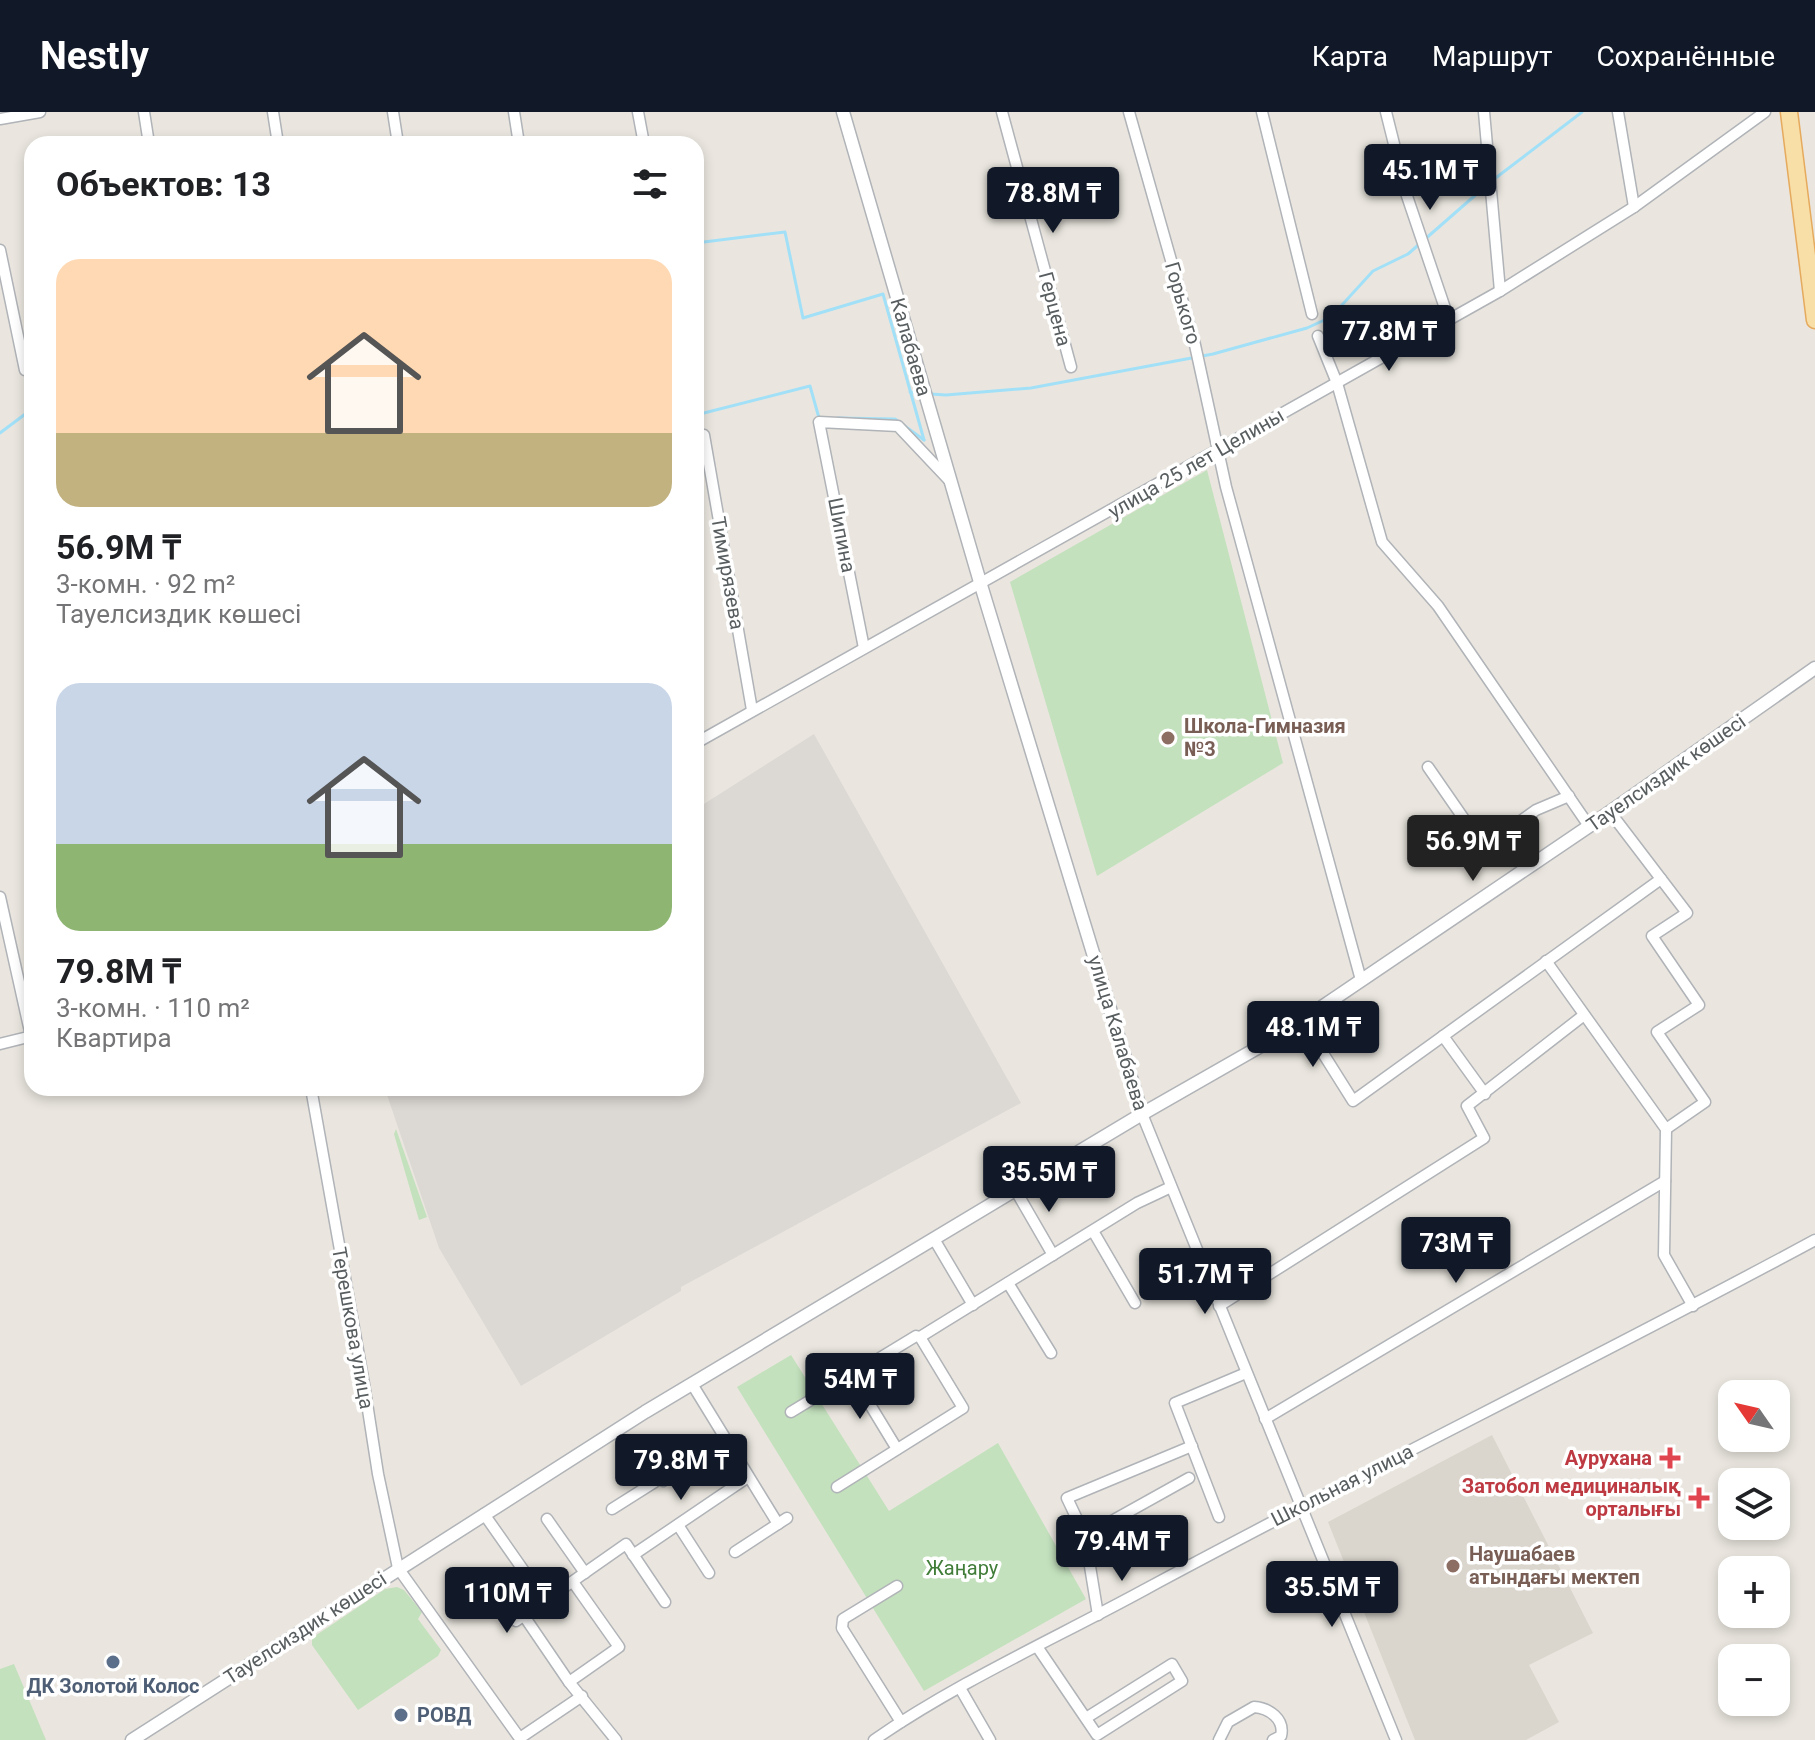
<!DOCTYPE html>
<html lang="ru">
<meta charset="utf-8">
<style>
:root{--surface:#fff;--page:#f2f2f2;--text:#202124;--muted:#757577;--accent:#111827}
body{margin:0;font-family:Roboto,sans-serif;background:var(--page);color:var(--text);height:100vh;display:flex;flex-direction:column;font-size:30px;white-space:nowrap}
*{box-sizing:border-box;margin:0}
p{font-size:26px;color:var(--muted)}
.icon{flex:none;width:44px;height:44px;fill:none;stroke:currentColor;stroke-width:2;stroke-linecap:round;stroke-linejoin:round}
.map{position:relative;flex:1;overflow:hidden}
.panel{position:absolute;left:24px;top:24px;width:680px;height:960px;display:flex;flex-direction:column;background:var(--surface);border-radius:24px;box-shadow:0 4px 12px #0003}
.panel>*{flex:none}
.needle{width:52px;rotate:304deg}
.tools{position:absolute;left:1718px;top:1268px;display:grid;gap:16px}
.tools a{display:grid;place-items:center;width:72px;height:72px;border-radius:16px;background:var(--surface);box-shadow:0 4px 12px #0003;font-size:40px}
.price{position:absolute;translate:-50% -68px;padding:0 18px;border-radius:8px;background:var(--accent);color:#fff;font-size:26px;line-height:52px;filter:drop-shadow(0 2px 4px #0008)}
.price::after{content:'';position:absolute;left:50%;top:48px;width:24px;height:18px;margin-left:-12px;background:inherit;clip-path:polygon(0 0,100% 0,50% 100%)}
.price.current{background:#222;color:#fff}
ul{padding:0;list-style:none}
li{display:grid;align-content:center;gap:16px;height:424px;padding:0 32px}
li span{display:grid;place-items:center;height:248px;border-radius:24px;color:#555}
li>.icon{margin-inline-start:auto}
span .icon{width:144px;height:144px;fill:#fffc;stroke-width:1}
li b{font-size:34px}
h2{display:flex;justify-content:space-between;align-items:center;height:96px;padding:0 32px;font-size:34px}
header{display:flex;align-items:center;gap:48px;box-sizing:border-box;height:112px;padding:0 40px;background:var(--accent);color:#fff}
header strong{font-size:38px}
nav{display:flex;gap:44px;margin-inline-start:auto;font-size:28px}
.map>svg:first-child{display:block}
.industrial{fill:#dcd8d4}
.education{fill:#dad6ce}
.green{fill:#c3e1bd}
.lines{fill:none;stroke-linecap:round;stroke-linejoin:round}
.stream{stroke:#a2e0f8;stroke-width:3}
.minor-casing{stroke:#b0b3b7;stroke-width:13}
.tertiary-casing{stroke:#b0b3b7;stroke-width:15}
.primary-casing{stroke:#e5aa5d;stroke-width:19}
.minor{stroke:#fff;stroke-width:10}
.tertiary{stroke:#fff;stroke-width:12}
.primary{stroke:#f8dea7;stroke-width:16}
.education-dot{fill:#8d6e63;stroke:#fff;stroke-width:3}
.health-dot{fill:#e0444e;stroke:#fff;stroke-width:3}
.service-dot{fill:#5c6f8a;stroke:#fff;stroke-width:3}
.labels{text-anchor:middle;stroke-width:7;stroke-linejoin:round;paint-order:stroke}
.street-label{font-size:20px;fill:#585d5f;stroke:#fff}
.education-label{font-size:20px;font-weight:bold;fill:#785e54;stroke:#fff;text-anchor:start}
.health-label{font-size:20px;font-weight:bold;fill:#be3a42;stroke:#fff;text-anchor:end}
.park-label{font-size:20px;fill:#417d39;stroke:#fff}
.service-label{font-size:20px;font-weight:bold;fill:#4e5e75;stroke:#fff}
</style>
<header>
<strong>Nestly</strong>
<nav><a>Карта</a><a>Маршрут</a><a>Сохранённые</a></nav>
</header>
<div class="map">
<svg width="1815" height="1628" viewBox="0 0 1815 1628">
<rect width="100%" height="100%" fill="#eae6df"/>
<polygon class="industrial" points="814,622 1021,991 681,1175 681,1179 521,1274 439,1136 385,977 696,976 696,697"/>
<polygon class="education" points="1492,1323 1593,1521 1529,1553 1559,1610 1526,1628 1415,1628 1328,1410"/>
<g class="green">
<polygon points="1207,358 1283,651 1097,764 1010,470"/>
<polygon points="396,1017 427,1105 419,1108 394,1022"/>
<polygon points="791,1243 889,1399 998,1331 1086,1487 924,1579 737,1275"/>
<polygon points="397,1475 404,1478 422,1500 418,1507 441,1538 438,1544 358,1598 312,1533 312,1526 385,1477"/>
<polygon points="14,1552 46,1628 0,1628 0,1557"/>
</g>
<g class="lines">
<g class="stream">
<polyline points="1493,68 1582,0"/>
<polyline points="696,131 785,120 803,206 883,182 924,328"/>
<polyline points="910,280 919,281"/>
<polyline points="931,282 946,283 1031,276 1213,242 1307,216 1331,205 1373,159 1408,142 1487,73"/>
<polyline points="696,303 810,274 819,306"/>
<polyline points="838,306 895,307 924,328"/>
<polyline points="0,321 32,297"/>
</g>
<g class="minor-casing">
<g id="minor">
<polyline points="144,0 149,32"/>
<polyline points="273,0 278,32"/>
<polyline points="393,0 398,32"/>
<polyline points="514,0 519,32"/>
<polyline points="638,0 644,32"/>
<polyline points="1002,0 1071,255"/>
<polyline points="1129,0 1195,233 1226,375 1361,868"/>
<polyline points="1262,0 1312,202"/>
<polyline points="1386,0 1407,84 1449,208"/>
<polyline points="1484,0 1500,179"/>
<polyline points="1618,0 1634,95"/>
<polyline points="0,7 40,0"/>
<polyline points="0,138 25,258"/>
<polyline points="1318,224 1337,271 1382,430 1438,494 1589,714"/>
<polyline points="704,323 752,598"/>
<polyline points="864,536 819,310 898,314 949,368"/>
<polyline points="696,631 1500,179 1634,95 1765,0"/>
<polyline points="1428,655 1473,720 1481,727 1497,726 1536,698 1569,684"/>
<polyline points="1610,700 1687,801 1652,824 1699,893 1657,920 1705,990 1666,1017"/>
<polyline points="0,785 31,924"/>
<polyline points="1546,849 1666,1017 1664,1143 1693,1194"/>
<polyline points="1302,908 1353,989 1661,767"/>
<polyline points="1443,924 1485,982"/>
<polyline points="0,932 32,924"/>
<polyline points="311,976 364,1272 378,1362 398,1456 521,1628"/>
<polyline points="1142,1002 1396,1628"/>
<polyline points="1016,1079 1053,1143"/>
<polyline points="1093,1119 1135,1191"/>
<polyline points="934,1127 973,1193"/>
<polyline points="1008,1171 1051,1241"/>
<polyline points="1219,1194 1484,1026 1467,994 1584,903"/>
<polyline points="852,1263 897,1337"/>
<polyline points="692,1272 778,1412"/>
<polyline points="791,1300 916,1224 920,1225 1137,1091 1171,1075"/>
<polyline points="1265,1307 1665,1069"/>
<polyline points="837,1375 963,1296 920,1225"/>
<polyline points="612,1397 661,1366 663,1369 682,1358 687,1366 732,1338"/>
<polyline points="484,1402 545,1489"/>
<polyline points="1219,1405 1175,1291 1246,1261"/>
<polyline points="547,1407 585,1461"/>
<polyline points="678,1413 709,1461"/>
<polyline points="1085,1424 1189,1366"/>
<polyline points="735,1440 787,1406"/>
<polyline points="633,1443 748,1365"/>
<polyline points="488,1469 516,1509 626,1432 665,1490"/>
<polyline points="897,1474 843,1507 842,1516 901,1610"/>
<polyline points="1098,1503 1085,1424 1067,1386 1192,1334"/>
<polyline points="524,1504 569,1570 616,1628"/>
<polyline points="1038,1536 1097,1623 1182,1569 1172,1552 1086,1606"/>
<polyline points="569,1570 619,1535 573,1470"/>
<polyline points="960,1576 990,1628"/>
<polyline points="520,1626 582,1584"/>
<path d="M874 1628C958 1570 1054 1527 1144 1478 1366 1358 1593 1248 1815 1128"/>
<path d="M1219 1628 1228 1610 1254 1595C1269 1596 1285 1607 1281 1624L1273 1628"/>
</g>
</g>
<g class="tertiary-casing">
<g id="tertiary">
<polyline points="843,0 980,470 1142,1002"/>
<polyline points="132,1628 645,1300 1142,1002 1282,922 1610,700 1815,556"/>
</g>
</g>
<g class="primary-casing">
<polyline id="primary" points="1789,0 1815,208"/>
</g>
<use href="#minor" class="minor"/>
<use href="#tertiary" class="tertiary"/>
<use href="#primary" class="primary"/>
</g>
<g class="education-dot">
<circle cx="1168" cy="626" r="8"/>
<circle cx="1453" cy="1454" r="8"/>
</g>
<g class="health-dot">
<path d="M1666 1334h8v8h8v8h-8v8h-8v-8h-8v-8h8z"/>
<path d="M1695 1374h8v8h8v8h-8v8h-8v-8h-8v-8h8z"/>
</g>
<g class="service-dot">
<circle cx="113" cy="1550" r="8"/>
<circle cx="401" cy="1603" r="8"/>
</g>
<g class="labels">
<g class="street-label">
<text transform="translate(1183 191) rotate(74)" y="7">Горького</text>
<text transform="translate(1055 197) rotate(75)" y="7">Герцена</text>
<text transform="translate(911 235) rotate(74)" y="7">Калабаева</text>
<text transform="translate(1196 351) rotate(-30)" y="7">улица 25 лет Целины</text>
<text transform="translate(842 423) rotate(79)" y="7">Шипина</text>
<text transform="translate(728 461) rotate(80)" y="7">Тимирязева</text>
<text transform="translate(1666 661) rotate(-35)" y="7">Тауелсиздик көшесі</text>
<text transform="translate(1118 921) rotate(73)" y="7">улица Калабаева</text>
<text transform="translate(353 1216) rotate(80)" y="7">Терешкова улица</text>
<text transform="translate(1342 1373) rotate(-27)" y="7">Школьная улица</text>
<text transform="translate(305 1516) rotate(-33)" y="7">Тауелсиздик көшесі</text>
</g>
<g class="education-label">
<text x="1184" y="621">Школа-Гимназия<tspan x="1184" dy="23">№3</tspan></text>
<text x="1469" y="1449">Наушабаев<tspan x="1469" dy="23">атындағы мектеп</tspan></text>
</g>
<g class="health-label">
<text x="1652" y="1353">Аурухана</text>
<text x="1681" y="1381">Затобол медициналық<tspan x="1681" dy="23">орталығы</tspan></text>
</g>
<g class="park-label">
<text x="962" y="1463">Жаңару</text>
</g>
<g class="service-label">
<text x="113" y="1581">ДК Золотой Колос</text>
<text x="417" y="1610" text-anchor="start">РОВД</text>
</g>
</g>
</svg>
<div class="tools">
<a><svg class="needle" viewBox="-14 -14 28 28"><path d="M0-13l5 13h-10z" fill="#e53935"/><path d="M0 13l5-13h-10z" fill="#757577"/></svg></a>
<a><svg class="icon" aria-label="layers" viewBox="0 0 24 24"><path d="M12 4l9 5-9 5-9-5zM3 14l9 5 9-5"/></svg></a>
<a>+</a>
<a>−</a>
</div>
<b class="price" style="left:1430px;top:100px">45.1M ₸</b>
<b class="price" style="left:1053px;top:123px">78.8M ₸</b>
<b class="price" style="left:1389px;top:261px">77.8M ₸</b>
<b class="price current" style="left:1473px;top:771px">56.9M ₸</b>
<b class="price" style="left:1313px;top:957px">48.1M ₸</b>
<b class="price" style="left:1049px;top:1102px">35.5M ₸</b>
<b class="price" style="left:1456px;top:1173px">73M ₸</b>
<b class="price" style="left:1205px;top:1204px">51.7M ₸</b>
<b class="price" style="left:860px;top:1309px">54M ₸</b>
<b class="price" style="left:681px;top:1390px">79.8M ₸</b>
<b class="price" style="left:1122px;top:1471px">79.4M ₸</b>
<b class="price" style="left:1332px;top:1517px">35.5M ₸</b>
<b class="price" style="left:507px;top:1523px">110M ₸</b>
<section class="panel">
<h2>Объектов: 13<svg class="icon" aria-label="filters" viewBox="0 0 24 24"><path d="M4 7h16M4 17h16"/><circle cx="9" cy="7" r="2"/><circle cx="15" cy="17" r="2"/></svg></h2>
<ul>
<li><span style="background:linear-gradient(#ffd9b3 70%,#c2b280 0)"><svg class="icon" aria-label="home" viewBox="0 0 24 24"><path d="M3 11l9-7 9 7M6 9v11h12V9"/></svg></span><div><b>56.9M ₸</b><p>3-комн. · 92 m²</p><p>Тауелсиздик көшесі</p></div></li>
<li><span style="background:linear-gradient(#c9d6e8 65%,#8fb573 0)"><svg class="icon" aria-label="home" viewBox="0 0 24 24"><path d="M3 11l9-7 9 7M6 9v11h12V9"/></svg></span><div><b>79.8M ₸</b><p>3-комн. · 110 m²</p><p>Квартира</p></div></li>
</ul>
</section>
</div>
